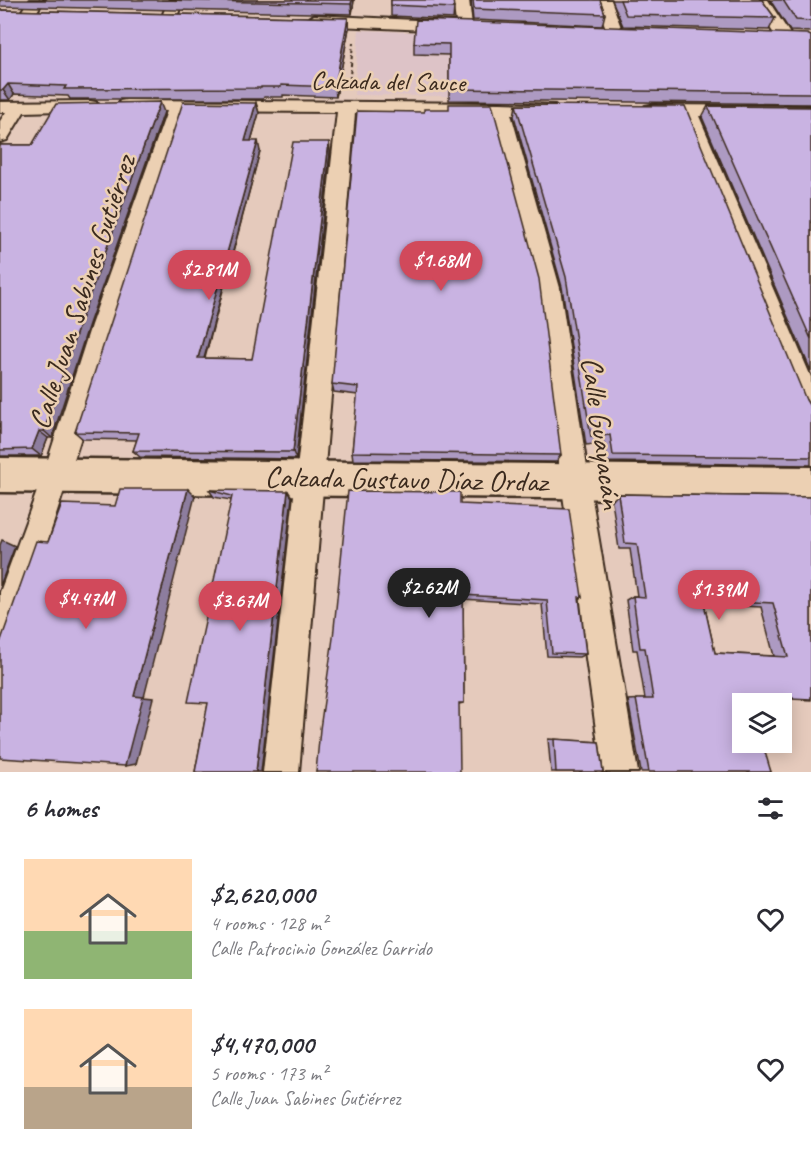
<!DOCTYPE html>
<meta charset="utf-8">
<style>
:root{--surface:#fff;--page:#f2f2f3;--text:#2b2b33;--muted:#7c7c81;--accent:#d1495b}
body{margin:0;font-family:Caveat,sans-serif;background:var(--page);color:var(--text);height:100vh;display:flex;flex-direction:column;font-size:22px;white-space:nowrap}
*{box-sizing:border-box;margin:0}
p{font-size:20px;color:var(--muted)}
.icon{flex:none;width:33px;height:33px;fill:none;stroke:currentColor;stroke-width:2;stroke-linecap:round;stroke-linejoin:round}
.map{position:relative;height:772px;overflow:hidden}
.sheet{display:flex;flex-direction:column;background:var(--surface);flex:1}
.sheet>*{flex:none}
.tools{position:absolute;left:732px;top:693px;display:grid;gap:12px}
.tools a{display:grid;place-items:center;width:60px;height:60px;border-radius:0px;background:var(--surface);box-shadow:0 3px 15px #0003;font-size:30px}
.price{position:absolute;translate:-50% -51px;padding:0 14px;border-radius:21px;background:var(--accent);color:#fff;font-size:20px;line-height:39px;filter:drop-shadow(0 2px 3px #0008)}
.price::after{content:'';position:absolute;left:50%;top:36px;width:18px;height:14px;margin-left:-9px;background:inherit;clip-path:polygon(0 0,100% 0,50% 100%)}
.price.on{background:#222;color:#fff}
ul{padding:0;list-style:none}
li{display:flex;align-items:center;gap:18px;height:150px;padding:0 24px}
li span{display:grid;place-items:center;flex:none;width:168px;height:120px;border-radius:0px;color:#555}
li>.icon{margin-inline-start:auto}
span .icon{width:72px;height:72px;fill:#fffc;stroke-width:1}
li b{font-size:26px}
h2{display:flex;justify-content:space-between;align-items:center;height:72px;padding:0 24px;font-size:26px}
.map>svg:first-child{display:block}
.built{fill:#ddc3c7}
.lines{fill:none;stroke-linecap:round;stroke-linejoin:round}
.street-casing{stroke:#3b2a1e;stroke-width:4}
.secondary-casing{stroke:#3b2a1e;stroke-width:5}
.path{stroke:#3b2a1e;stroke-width:2;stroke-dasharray:4 3;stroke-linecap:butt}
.street{fill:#ecd0b3;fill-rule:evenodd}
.secondary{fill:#ecd0b3;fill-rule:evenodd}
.wall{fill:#ad9ac2;stroke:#3b2a1e;stroke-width:1.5;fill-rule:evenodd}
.shaded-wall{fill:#8d7d9e;stroke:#3b2a1e;stroke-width:1.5}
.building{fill:#c9b3e2;stroke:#3b2a1e;stroke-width:1.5;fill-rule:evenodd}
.labels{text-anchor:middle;stroke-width:5;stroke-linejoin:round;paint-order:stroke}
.far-street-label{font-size:26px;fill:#3b2a1e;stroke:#ecd0b3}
.street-label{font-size:30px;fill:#3b2a1e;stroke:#ecd0b3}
</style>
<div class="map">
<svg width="811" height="772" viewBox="0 0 811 772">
<rect width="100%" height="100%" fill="#e5cabc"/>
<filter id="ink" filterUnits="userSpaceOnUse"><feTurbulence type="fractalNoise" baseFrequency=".0167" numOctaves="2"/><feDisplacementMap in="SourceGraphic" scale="12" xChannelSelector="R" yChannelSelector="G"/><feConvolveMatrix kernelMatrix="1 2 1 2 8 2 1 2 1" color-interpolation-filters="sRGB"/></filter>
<g filter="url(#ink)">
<polygon class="built" points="359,30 802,47 811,100 354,95"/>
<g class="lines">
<g class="street-casing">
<g id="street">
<polygon points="29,0 45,0 34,15 29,17 21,12"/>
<polygon points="169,0 185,0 175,19 170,21 162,16"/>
<polygon points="453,0 469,0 472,26 470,29 464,31 458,28 451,31 314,25 306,20 314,15 456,22"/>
<polygon points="595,0 611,0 623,33 621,36 609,36"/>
<polygon points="752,0 768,0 792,37 790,40 778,40"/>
<path d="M126 100 500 103 555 105 558 109 555 113 511 114 560 288 589 481 638 772H602L561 481 538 288 493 114 355 113 299 772H263L337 112 185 111C128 286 75 462 16 636L11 647 0 652V592L43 475 91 325 167 111 120 109 117 105 120 101Z"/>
<polygon points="90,101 96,102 99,106 96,110 24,112 7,140 0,142 0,121 6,112 0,112 0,102"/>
<polygon points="651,105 811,106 811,116 699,116 811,377 811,419 802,416 798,408 681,116 645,114 642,110 645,106"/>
</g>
</g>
<g class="secondary-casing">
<polygon id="secondary" points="0,458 811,467 811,501 0,492"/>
</g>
<polyline class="path" points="349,87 353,43"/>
<use href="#street" class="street"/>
<use href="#secondary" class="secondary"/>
</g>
<g class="wall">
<polygon points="0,0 354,0 352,14 0,6"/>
<polygon points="391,0 454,8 453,19 391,16"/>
<polygon points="471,0 600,0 605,14 602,26 473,20"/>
<polygon points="612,0 762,0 775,18 769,30 623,26"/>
<polygon points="770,0 811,0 811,32 790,31"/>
<polygon points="0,10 348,18 349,28 336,97 283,95 283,97 264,97 263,99 70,99 68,96 14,94 10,100 0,100"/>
<polygon points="811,36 811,104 449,100 449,55 414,54 414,43"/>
<polygon points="256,103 259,113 251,141 260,151 205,358 252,359 329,142 330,152 296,459 140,457 133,451 137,440 83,439 75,432"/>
<polygon points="516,105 806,400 811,408 811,465 607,462 604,443 586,445 562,287 514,116"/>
<polygon points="708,106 811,107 811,371 702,117"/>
<polygon points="164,112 89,324 52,438 48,438 41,456 0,456 0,145 32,145"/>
<polygon points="424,112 561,455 556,462 353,460 352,452 358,395 334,392 332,384"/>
<polygon points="209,490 292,497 261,772 195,772 208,704 231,500 214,497"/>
<path d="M618 494 811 497V700L769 698 742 704 771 772H641L628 700 645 699 637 650H633L626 600 633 596H637L630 549H619L612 501ZM704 604 761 607 774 656 715 653Z"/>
<polygon points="460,504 582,597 580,599 586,654 579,657 547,656 542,604 463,599 464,703 459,704 316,772"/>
<polygon points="548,739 599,742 603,772 551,772"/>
</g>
<g class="shaded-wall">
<polygon points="352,0 354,0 352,14 351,4"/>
<polygon points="348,18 349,28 336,97 335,87"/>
<polygon points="8,84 14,94 10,100 3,90"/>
<polygon points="160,102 164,112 89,324 52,438 44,431 82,316"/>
<polygon points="256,103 259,113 248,151 245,141"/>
<polygon points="258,141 260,151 202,366 198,358"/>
<polygon points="329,142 330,152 296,459 293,452"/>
<polygon points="39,431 48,438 41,456 32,449"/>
<polygon points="188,489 195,496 144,697 153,698 136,764 125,766 134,696"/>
<polygon points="288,491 292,497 261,772 256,772"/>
<polygon points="2,540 15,546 0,586 0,545"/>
</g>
<g class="building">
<polygon points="161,0 352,0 351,4"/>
<polygon points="391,0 453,0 454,8 391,5"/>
<polygon points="473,0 600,0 605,14 474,9"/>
<polygon points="620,0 762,0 775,18 626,15"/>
<polygon points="783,0 811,0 811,21 796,20"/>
<polygon points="0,10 348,18 335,87 281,85 281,87 261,87 261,88 64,89 66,86 8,84 3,90 0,90"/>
<polygon points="416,20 807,34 811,36 811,93 449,89 449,44 414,43"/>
<polygon points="160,102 82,316 44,431 39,431 32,449 0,450 0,145 32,145 56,104"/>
<polygon points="183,102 256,103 245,141 258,141 198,358 252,359 293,142 329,142 293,452 133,451 139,433 75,432"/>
<polygon points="449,104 492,104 539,279 561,455 352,452 358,387 332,384 357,111 424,112 424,109 449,109"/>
<polygon points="516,105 685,106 806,400 811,408 811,457 613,455 610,435 591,437 566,277"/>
<polygon points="708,106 811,107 811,339"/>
<polygon points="120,489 188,489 134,696 143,697 125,766 0,758 0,643 36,541 48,542 62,504 115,506"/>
<polygon points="209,490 288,491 256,772 195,772 208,703 188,702 232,496"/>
<polygon points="348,491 460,492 460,504 569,509 582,597 579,597 586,654 552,653 547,600 463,595 464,703 459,703 460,772 316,772 320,729 333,638"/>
<path d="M618 494 811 497V699L769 697 770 704H742V742H762L771 772H649L636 699H653L645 648H640L633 596 645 597 637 544 625 543ZM703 599 773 603 788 657 715 653Z"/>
<polygon points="554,739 599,742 603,772 556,772"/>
</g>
</g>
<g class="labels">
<g class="far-street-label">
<text transform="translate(388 81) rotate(1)" y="9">Calzada del Sauce</text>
</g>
<g class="street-label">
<text transform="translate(82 292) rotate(-72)" y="10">Calle Juan Sabines Gutiérrez</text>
<text transform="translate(602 433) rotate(82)" y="10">Calle Guayacán</text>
<text transform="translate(406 479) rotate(1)" y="10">Calzada Gustavo Díaz Ordaz</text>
</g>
</g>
</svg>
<div class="tools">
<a><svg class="icon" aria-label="layers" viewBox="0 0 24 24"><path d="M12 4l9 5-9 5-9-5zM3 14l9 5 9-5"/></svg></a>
</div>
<b class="price" style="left:441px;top:292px">$1.68M</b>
<b class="price" style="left:209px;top:301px">$2.81M</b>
<b class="price on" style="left:429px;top:619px">$2.62M</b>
<b class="price" style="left:719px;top:621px">$1.39M</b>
<b class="price" style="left:86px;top:630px">$4.47M</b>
<b class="price" style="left:240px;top:632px">$3.67M</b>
</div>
<section class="sheet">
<h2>6 homes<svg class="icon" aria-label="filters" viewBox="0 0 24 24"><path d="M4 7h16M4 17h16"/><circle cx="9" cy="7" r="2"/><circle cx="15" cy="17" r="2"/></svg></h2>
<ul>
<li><span style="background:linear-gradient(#ffd9b3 60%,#8fb573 0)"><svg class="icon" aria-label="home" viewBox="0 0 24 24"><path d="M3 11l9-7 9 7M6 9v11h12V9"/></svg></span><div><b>$2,620,000</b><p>4 rooms · 128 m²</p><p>Calle Patrocinio González Garrido</p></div><svg class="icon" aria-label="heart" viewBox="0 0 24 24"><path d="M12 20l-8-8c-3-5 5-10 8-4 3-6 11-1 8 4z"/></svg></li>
<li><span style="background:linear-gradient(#ffd9b3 65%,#b9a48a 0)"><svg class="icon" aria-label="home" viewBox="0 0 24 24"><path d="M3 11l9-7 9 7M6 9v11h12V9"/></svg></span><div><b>$4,470,000</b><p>5 rooms · 173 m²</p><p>Calle Juan Sabines Gutiérrez</p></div><svg class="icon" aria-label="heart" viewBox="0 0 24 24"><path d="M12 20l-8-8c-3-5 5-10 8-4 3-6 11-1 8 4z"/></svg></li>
</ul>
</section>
